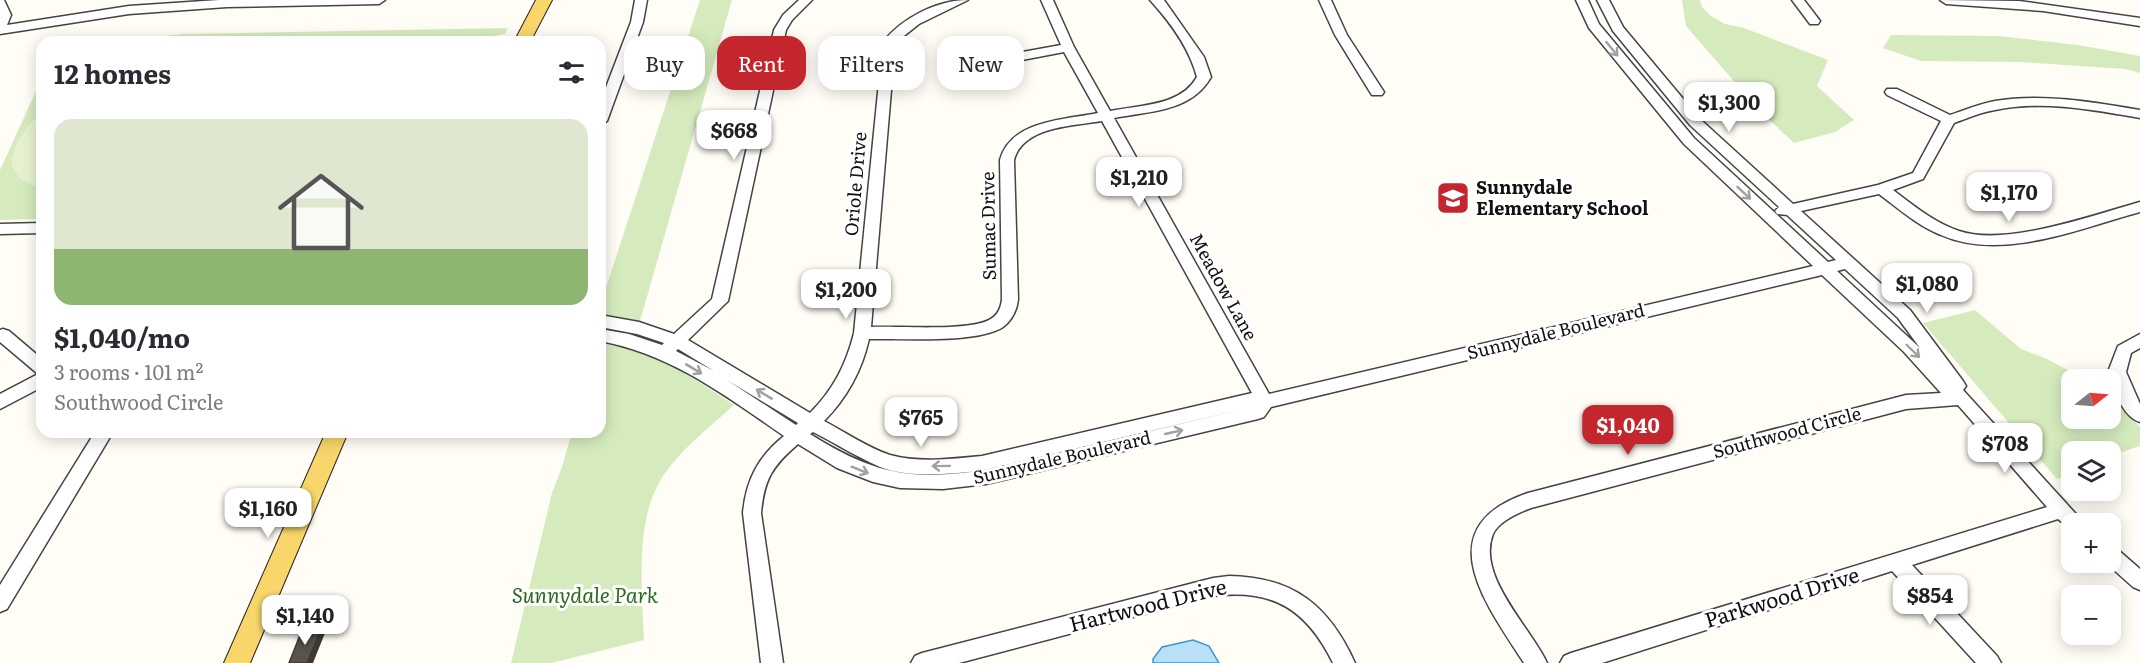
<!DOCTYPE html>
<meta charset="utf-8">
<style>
:root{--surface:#fff;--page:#f2f2f3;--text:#2b2b33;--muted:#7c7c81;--line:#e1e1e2;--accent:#c4262e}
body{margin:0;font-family:Literata,serif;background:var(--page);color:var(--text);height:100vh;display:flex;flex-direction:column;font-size:22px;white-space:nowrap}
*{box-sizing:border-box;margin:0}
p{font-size:20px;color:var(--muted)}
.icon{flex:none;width:33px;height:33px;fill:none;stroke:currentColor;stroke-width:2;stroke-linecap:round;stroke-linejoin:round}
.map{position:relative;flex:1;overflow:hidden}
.sheet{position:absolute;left:36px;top:36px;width:570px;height:402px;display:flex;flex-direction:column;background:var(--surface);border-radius:18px;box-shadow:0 3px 15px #0003}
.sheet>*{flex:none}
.guide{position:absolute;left:624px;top:36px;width:570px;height:54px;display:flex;gap:12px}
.needle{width:39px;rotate:73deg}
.controls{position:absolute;left:2061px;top:369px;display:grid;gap:12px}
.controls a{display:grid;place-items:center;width:60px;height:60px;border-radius:12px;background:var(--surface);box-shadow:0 3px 15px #0003;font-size:30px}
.price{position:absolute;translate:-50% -51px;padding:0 14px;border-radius:12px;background:#fff;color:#222;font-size:20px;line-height:39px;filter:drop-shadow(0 2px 3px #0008)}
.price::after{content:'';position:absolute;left:50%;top:36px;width:18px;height:14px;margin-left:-9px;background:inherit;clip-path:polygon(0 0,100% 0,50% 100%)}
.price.current{background:var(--accent);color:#fff}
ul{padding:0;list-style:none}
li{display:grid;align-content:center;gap:12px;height:318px;padding:0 18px}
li+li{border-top:2px solid var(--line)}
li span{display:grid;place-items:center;height:186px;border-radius:18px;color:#555}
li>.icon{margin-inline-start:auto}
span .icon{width:108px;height:108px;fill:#fffc;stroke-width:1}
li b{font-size:26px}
h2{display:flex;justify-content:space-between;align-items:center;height:72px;padding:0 18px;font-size:26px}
.tag{padding:0 21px;border-radius:18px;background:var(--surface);box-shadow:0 3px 15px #0003;font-size:21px;line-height:54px}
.tag.current{background:var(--accent);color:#fff}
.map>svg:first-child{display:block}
.green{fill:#d5ebbd}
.pitch{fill:#e6f2cf}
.water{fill:#b9e0f7;stroke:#3f96cf;stroke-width:1.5}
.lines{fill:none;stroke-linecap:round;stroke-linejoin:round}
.minor-casing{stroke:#444;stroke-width:3}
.major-casing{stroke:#222;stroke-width:2}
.minor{fill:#fff;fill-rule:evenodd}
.major{fill:#f9d66b;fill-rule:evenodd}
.shaded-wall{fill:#3f3936}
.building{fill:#5a524d;stroke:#3f3936;stroke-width:1.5}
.oneway{stroke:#a0a0a0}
.labels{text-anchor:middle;stroke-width:6;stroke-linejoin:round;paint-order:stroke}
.street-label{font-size:18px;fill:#111;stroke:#fff}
.poi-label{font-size:18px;font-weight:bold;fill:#111;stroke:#fff;text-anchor:start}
.near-park-label{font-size:21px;font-style:italic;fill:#2f6b1f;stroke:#fff}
.near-street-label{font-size:21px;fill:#111;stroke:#fff}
</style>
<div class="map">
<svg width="2140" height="663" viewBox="0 0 2140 663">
<rect width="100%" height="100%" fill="#fffdf5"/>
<g class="green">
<polygon points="700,0 732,0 640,321 600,316 600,306"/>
<polygon points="1682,0 1700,0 1702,7 1711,16 1725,24 1744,28 1828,60 1817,86 1854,120 1835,132 1794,143 1758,109 1686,26"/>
<polygon points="508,28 505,34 493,36 477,42 109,42 184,34"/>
<polygon points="1891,35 1999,36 2078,45 2140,56 2140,73 2125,69 2021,62 1921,61 1883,48"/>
<polygon points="42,78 42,219 0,220 0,170"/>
<polygon points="1975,310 2021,349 2045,358 2085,379 2072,380 2072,418 2110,418 2111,391 2117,402 2140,427 2140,446 2111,456 2110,452 2072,452 2070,474 2057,479 1923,323"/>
<path d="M600 343C658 352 687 374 734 405 709 428 678 451 660 481 635 523 642 592 644 640L551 663H511L552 493 562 467 572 432H600Z"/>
</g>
<path class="pitch" d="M35 118 42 119V189L20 179 11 164C14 145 22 132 35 118Z"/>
<polygon class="water" points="1193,640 1209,646 1219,663 1153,663 1153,659 1162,647"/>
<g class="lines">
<g class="minor-casing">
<g id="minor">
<polygon points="0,0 4,0 11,15 7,25 129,6 219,0 385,0 379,4 227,7 129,14 0,34"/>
<polygon points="635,0 647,0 643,22 607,121 600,125 600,103 631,22"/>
<path d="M799 0H812L792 20 786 30 728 301 688 340 810 413C833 390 846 365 854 333L883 42C902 18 937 0 968 0L919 24 895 43 871 327C898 326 964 331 987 321 997 317 1001 309 1002 299L1000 160C1011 120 1064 120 1098 113L1064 52 1017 61 1011 57 1017 53 1061 45 1041 0H1053L1074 47 1110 111C1140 105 1181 106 1197 77 1189 47 1170 22 1150 0H1164L1204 57 1211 77C1191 112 1150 111 1114 118L1269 394 1813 266 1684 144 1589 28 1576 0H1588L1599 24 1694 138 1828 262 1836 260 1787 215 1777 214 1775 211 1779 207 1690 125 1613 31 1597 0H1609L1623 27 1700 119 1793 204 1878 185 1913 173 1941 121 1887 95 1885 92 1887 89H1897L1950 115C1965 110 1979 104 1995 101 2041 93 2094 102 2140 110V118C2094 110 2041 100 1995 110 1981 112 1968 118 1954 123L1923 179 1893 190C1914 206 1935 223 1959 231 2006 247 2093 215 2140 202V212C2081 228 2001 262 1941 235 1918 226 1899 209 1879 194L1801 211 1910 310 1963 381 1966 386 1963 390 2085 524H2072V530L2058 519 1912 565 1997 656 2001 663H1976L1892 571 1602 663H1560L1564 656 1571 653 2047 507 1958 405 1906 409 1531 508C1518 513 1499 521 1493 534 1476 576 1531 628 1547 663H1524C1485 603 1427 527 1528 493L1906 395 1941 393 1904 352 1822 275 1271 407 1264 417 1258 419 986 484 943 489 900 488 873 482 837 468 798 444C772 466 764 480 761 513L783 663H761L743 513C746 480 758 457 784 436 726 396 671 354 600 341V329L629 334 662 345 664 343 637 334 600 327V315L639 322 674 334 712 299 774 30 783 15ZM1102 121 1252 393 982 456C953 459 919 463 890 455 868 448 845 432 824 421 847 398 862 370 869 339 901 338 977 344 1003 327 1012 320 1017 310 1018 299L1014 160C1023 126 1074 126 1102 121ZM1845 269 1898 318 1920 348 1837 271ZM678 349 714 371 676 351ZM727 380 798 423 796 425ZM1252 407 986 470H984ZM813 432C835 443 857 457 880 467 909 478 948 474 978 471 906 481 871 472 810 434Z"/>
<polygon points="1319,0 1331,0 1347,35 1384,92 1382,95 1372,95 1370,92 1335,35"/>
<polygon points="1792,0 1804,0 1820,21 1818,24 1810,24"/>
<polygon points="1940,0 2019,1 2140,18 2140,26 2043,11 1946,4"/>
<polygon points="42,223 42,233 0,234 0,224"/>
<polygon points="3,329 9,331 42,359 42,387 0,409 0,394 38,374 0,342 0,330"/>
<path d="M2140 334V348L2131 353 2126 372 2140 404V422C2121 416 2115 389 2108 372L2118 346Z"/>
<polygon points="95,432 113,432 7,609 0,612 0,585"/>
<polygon points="2110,547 2117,549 2140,569 2140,590 2133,587 2105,562 2110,562"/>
<path d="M1229 576C1294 577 1329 606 1355 663H1333C1307 610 1273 588 1213 596L959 663H911L915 656 922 653 1213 578Z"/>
</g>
</g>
<g class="major-casing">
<g id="major">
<polygon points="536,0 552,0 530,42 514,42"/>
<polygon points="326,432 348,432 250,663 224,663"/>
</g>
</g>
<use href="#minor" class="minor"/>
<use href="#major" class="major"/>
</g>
<polygon class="shaded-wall" points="321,629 325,633 313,663 307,663"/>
<polygon class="building" points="321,629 307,663 289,663 302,630"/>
<defs><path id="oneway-shaft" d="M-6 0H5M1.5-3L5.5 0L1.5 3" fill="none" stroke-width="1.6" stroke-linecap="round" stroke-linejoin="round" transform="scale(1.5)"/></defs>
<g class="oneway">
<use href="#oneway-shaft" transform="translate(1612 49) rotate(51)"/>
<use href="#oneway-shaft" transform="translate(1744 193) rotate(43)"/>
<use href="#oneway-shaft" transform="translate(1913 351) rotate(44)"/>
<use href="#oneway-shaft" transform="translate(694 369) rotate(31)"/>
<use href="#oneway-shaft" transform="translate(764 394) rotate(-149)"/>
<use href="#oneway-shaft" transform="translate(1174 432) rotate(-13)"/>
<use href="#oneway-shaft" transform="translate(941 466) rotate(179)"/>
<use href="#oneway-shaft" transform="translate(860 470) rotate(22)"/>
</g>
<defs>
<g id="school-square" transform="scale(1.725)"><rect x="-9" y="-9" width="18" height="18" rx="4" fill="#c4262e" stroke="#fff"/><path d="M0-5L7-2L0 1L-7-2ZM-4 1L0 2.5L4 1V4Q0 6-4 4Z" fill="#fff"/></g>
</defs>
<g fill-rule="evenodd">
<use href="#school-square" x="1453" y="198"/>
</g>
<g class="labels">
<g class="street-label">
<text transform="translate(856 184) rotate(-85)" y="6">Oriole Drive</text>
<text transform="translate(989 226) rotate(-91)" y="6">Sumac Drive</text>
<text transform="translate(1223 287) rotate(61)" y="6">Meadow Lane</text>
<text transform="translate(1556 332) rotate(-14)" y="6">Sunnydale Boulevard</text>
<text transform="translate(1787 433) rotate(-15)" y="6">Southwood Circle</text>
<text transform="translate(1062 458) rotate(-13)" y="6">Sunnydale Boulevard</text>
</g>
<g class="poi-label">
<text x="1476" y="194">Sunnydale<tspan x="1476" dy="21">Elementary School</tspan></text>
</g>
<g class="near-park-label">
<text x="585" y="603">Sunnydale Park</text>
</g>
<g class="near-street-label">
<text transform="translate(1782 598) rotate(-17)" y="7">Parkwood Drive</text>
<text transform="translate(1148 606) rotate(-14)" y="7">Hartwood Drive</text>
</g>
</g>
</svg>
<div class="controls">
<a><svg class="needle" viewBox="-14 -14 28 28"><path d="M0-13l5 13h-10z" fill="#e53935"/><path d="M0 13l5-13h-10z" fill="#7c7c81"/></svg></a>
<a><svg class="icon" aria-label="layers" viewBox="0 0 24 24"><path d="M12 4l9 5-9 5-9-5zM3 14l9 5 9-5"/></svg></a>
<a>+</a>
<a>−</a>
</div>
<b class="price" style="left:1729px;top:133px">$1,300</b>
<b class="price" style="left:734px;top:161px">$668</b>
<b class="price" style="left:1139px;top:208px">$1,210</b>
<b class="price" style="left:2009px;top:223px">$1,170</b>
<b class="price" style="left:1927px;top:314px">$1,080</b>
<b class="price" style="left:846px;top:320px">$1,200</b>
<b class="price" style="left:921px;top:448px">$765</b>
<b class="price current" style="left:1628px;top:456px">$1,040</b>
<b class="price" style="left:2005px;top:474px">$708</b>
<b class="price" style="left:268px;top:539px">$1,160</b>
<b class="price" style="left:1930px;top:626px">$854</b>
<b class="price" style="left:305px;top:646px">$1,140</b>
<div class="guide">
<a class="tag">Buy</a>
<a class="tag current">Rent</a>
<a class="tag">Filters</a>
<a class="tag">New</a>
</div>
<section class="sheet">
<h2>12 homes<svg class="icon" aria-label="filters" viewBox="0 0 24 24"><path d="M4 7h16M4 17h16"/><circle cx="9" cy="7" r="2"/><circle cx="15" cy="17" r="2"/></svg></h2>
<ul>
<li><span style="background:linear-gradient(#dfe7d0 70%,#8fb573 0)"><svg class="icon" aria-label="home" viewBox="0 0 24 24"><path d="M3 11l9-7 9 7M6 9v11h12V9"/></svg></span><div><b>$1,040/mo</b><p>3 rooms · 101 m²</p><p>Southwood Circle</p></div></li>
</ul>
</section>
</div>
